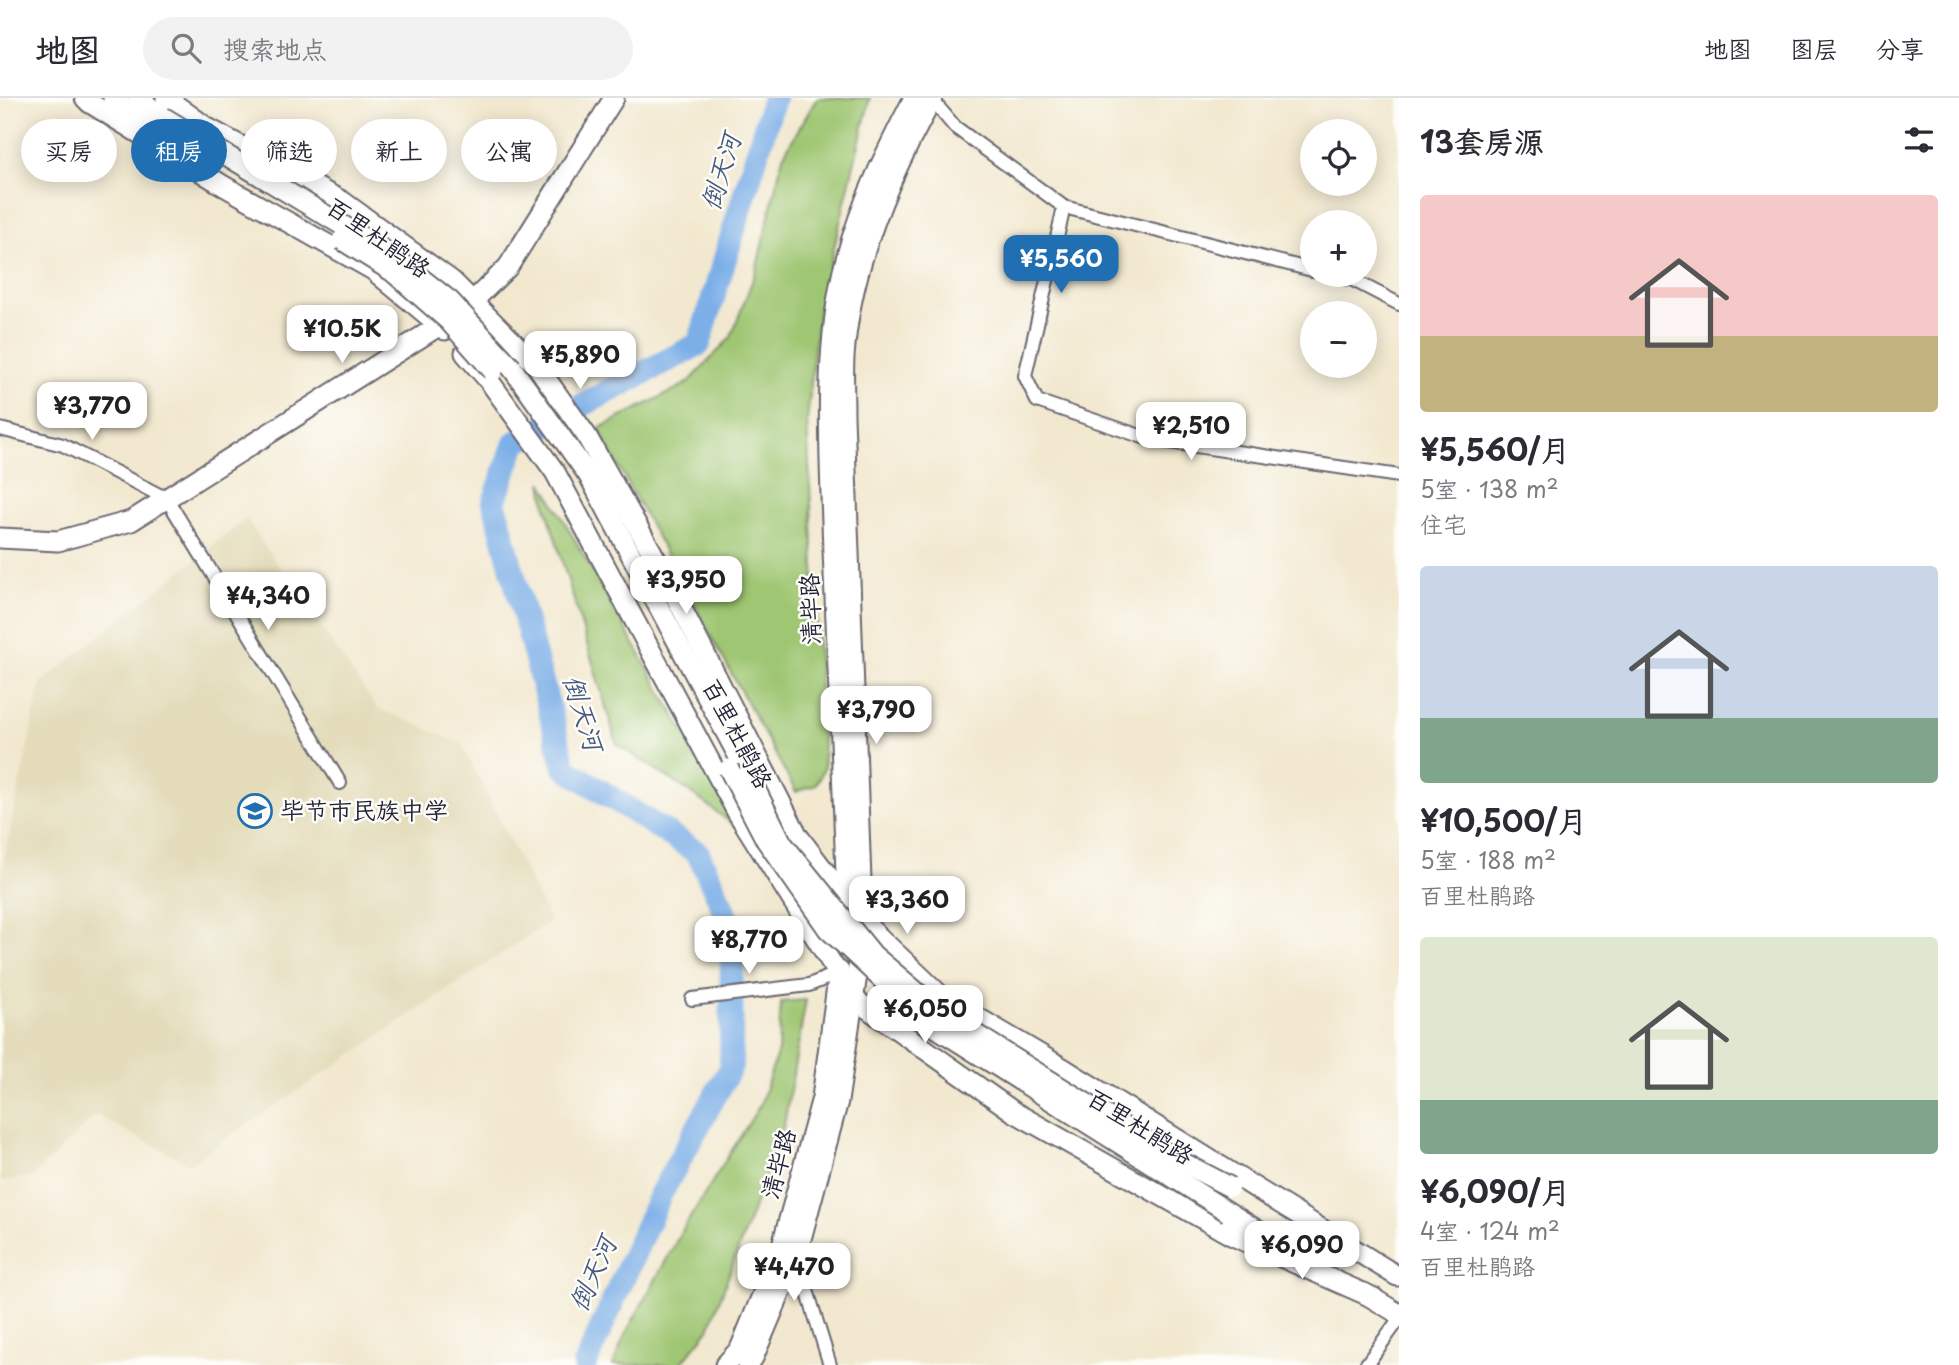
<!DOCTYPE html>
<html lang="zh">
<meta charset="utf-8">
<style>
:root{--surface:#fff;--page:#f2f2f3;--text:#2b2b33;--muted:#7c7c81;--line:#e1e1e2;--accent:#1f6fb2}
body{margin:0;font-family:"Playpen Sans","LXGW WenKai TC",sans-serif;background:var(--page);color:var(--text);height:100vh;display:flex;flex-direction:column;font-size:26px;white-space:nowrap}
*{box-sizing:border-box;margin:0}
p{font-size:23px;color:var(--muted)}
.icon{flex:none;width:38px;height:38px;fill:none;stroke:currentColor;stroke-width:2;stroke-linecap:round;stroke-linejoin:round}
.map{position:relative;flex:1;overflow:hidden}
.details{display:flex;flex-direction:column;background:var(--surface);width:560px}
.details>*{flex:none}
.banner{position:absolute;left:21px;top:21px;width:665px;height:63px;display:flex;gap:14px}
.controls{position:absolute;left:1300px;top:21px;display:grid;gap:14px}
.controls a{display:grid;place-items:center;width:77px;height:77px;border-radius:50%;background:var(--surface);box-shadow:0 4px 18px #0003;font-size:35px}
.price{position:absolute;translate:-50% -60px;padding:0 16px;border-radius:14px;background:#fff;color:#222;font-size:23px;line-height:46px;filter:drop-shadow(0 2px 4px #0008)}
.price::after{content:'';position:absolute;left:50%;top:42px;width:21px;height:16px;margin-left:-10px;background:inherit;clip-path:polygon(0 0,100% 0,50% 100%)}
.price.current{background:var(--accent);color:#fff}
ul{padding:0;list-style:none}
li{display:grid;align-content:center;gap:14px;height:371px;padding:0 21px}
li span{display:grid;place-items:center;height:217px;border-radius:7px;color:#555}
li>.icon{margin-inline-start:auto}
span .icon{width:126px;height:126px;fill:#fffc;stroke-width:1}
li b{font-size:30px}
h2{display:flex;justify-content:space-between;align-items:center;height:84px;padding:0 21px;font-size:30px}
.chip{padding:0 24px;border-radius:32px;background:var(--surface);box-shadow:0 4px 18px #0003;font-size:24px;line-height:63px}
.chip.current{background:var(--accent);color:#fff}
header{display:flex;align-items:center;gap:42px;box-sizing:border-box;height:98px;padding:0 35px;background:var(--surface);border-bottom:2px solid var(--line)}
header strong{font-size:33px}
nav{display:flex;gap:38px;margin-inline-start:auto;font-size:24px}
.search{width:490px;height:63px;background:var(--page);display:flex;align-items:center;gap:18px;box-sizing:border-box;padding:0 24px;border-radius:38px;color:var(--muted);font-size:26px}
main{display:flex;flex:1;min-height:0}
.map>svg:first-child{display:block}
.built{fill:#e3dbba}
.green{fill:#9fc672;stroke:#607456;stroke-width:2}
.lines{fill:none;stroke-linecap:round;stroke-linejoin:round}
.river{stroke:#7cafe8;stroke-width:24}
.street-casing{stroke:#6b676f;stroke-width:16}
.secondary-casing{stroke:#6b676f;stroke-width:23}
.street{stroke:#fff;stroke-width:12}
.secondary{stroke:#fff;stroke-width:19}
.secondary-bridge-casing{stroke:#6b676f;stroke-width:23;stroke-linecap:butt}
.secondary-bridge{stroke:#fff;stroke-width:19}
.labels{text-anchor:middle;stroke-width:5;stroke-linejoin:round;paint-order:stroke}
.street-label{font-size:24px;fill:#22223b;stroke:#fdfcf7}
.poi-label{font-size:24px;fill:#22223b;stroke:#fdfcf7;text-anchor:start}
.water-label{font-size:26px;font-style:italic;fill:#465a80;stroke:#fdfcf7}
</style>
<header>
<strong>地图</strong>
<div class="search"><svg class="icon" aria-label="search" viewBox="0 0 24 24"><circle cx="10" cy="10" r="6"/><path d="M15 15l6 6"/></svg>搜索地点</div>
<nav><a>地图</a><a>图层</a><a>分享</a></nav>
</header>
<main>
<div class="map">
<svg width="1399" height="1267" viewBox="0 0 1399 1267">
<rect width="100%" height="100%" fill="#fdfcf7"/>
<filter id="ink" filterUnits="userSpaceOnUse"><feTurbulence type="fractalNoise" baseFrequency=".0143" numOctaves="2"/><feDisplacementMap in="SourceGraphic" scale="14" xChannelSelector="R" yChannelSelector="G"/><feConvolveMatrix kernelMatrix="1 2 1 2 8 2 1 2 1" color-interpolation-filters="sRGB"/></filter>
<filter id="wash" filterUnits="userSpaceOnUse"><feTurbulence type="fractalNoise" baseFrequency=".00686" numOctaves="4" result="noise"/><feDisplacementMap in="SourceGraphic" scale="28" xChannelSelector="R" yChannelSelector="G"/><feGaussianBlur stdDeviation="1.57" result="paint"/><feColorMatrix in="noise" values="0 0 0 0 0 0 0 0 0 0 0 0 0 0 0 0 0 1.4 0 .05"/><feComposite in="paint" operator="in"/></filter>
<g filter="url(#wash)">
<rect width="100%" height="100%" fill="#f2e8cf"/>
<polygon class="built" points="246,421 377,610 461,645 550,823 189,1066 96,1017 33,1078 0,1084 0,781 41,585"/>
<g class="green">
<polygon points="817,0 870,0 818,216 807,324 824,670 816,687 796,694 598,331 688,285 731,239 756,173 783,58"/>
<polygon points="542,384 739,731 690,694 617,646 546,409"/>
<polygon points="806,902 784,1027 709,1231 680,1267 613,1267 625,1237 686,1126 760,1007 778,953 781,904"/>
</g>
<g class="lines">
<polyline class="river" points="585,1267 660,1097 731,969 732,830 698,755 565,670 494,404 515,345 586,305 699,246 774,0"/>
</g>
</g>
<g filter="url(#ink)">
<g class="lines">
<g class="street-casing">
<g id="street">
<polyline points="932,2 955,29 1064,109 1312,172"/>
<polyline points="1064,109 1025,278 1037,303 1149,341 1399,378"/>
<polyline points="1331,177 1353,182 1399,206"/>
<polyline points="0,331 63,347 167,401 340,685"/>
<polyline points="692,901 809,887 839,875"/>
<polyline points="796,1156 830,1267"/>
<polyline points="1366,1267 1399,1221"/>
</g>
</g>
<g class="secondary-casing">
<g id="secondary">
<polyline points="85,0 90,5 224,88 373,172 445,232"/>
<polyline points="113,0 123,8 158,30"/>
<polyline points="138,0 163,19"/>
<polyline points="166,0 206,29 342,103 452,183 537,268 586,337 662,472 798,738 862,823 941,898 1066,972 1397,1178"/>
<polyline points="465,255 490,284 555,374 737,714 854,901 1014,1014 1231,1137 1374,1200"/>
<polyline points="512,270 589,378 748,676"/>
<polyline points="0,440 58,443 131,423 448,222 472,204 508,169 614,0"/>
<path d="M847 802C843 685 838 569 833 452 830 360 822 250 846 161 861 104 887 52 914 0"/>
<polyline points="1228,1114 1287,1151"/>
<polyline points="1364,1195 1399,1216"/>
<polyline points="725,1267 740,1251 781,1151 822,1000 839,873"/>
<path d="M747 1267 753 1260 797 1156 838 1003 863 837 844 318C844 299 843 278 844 259 850 168 889 78 933 0"/>
</g>
</g>
<use href="#street" class="street"/>
<use href="#secondary" class="secondary"/>
<g class="secondary-bridge-casing">
<g id="secondary-bridge">
<polyline points="163,19 390,156 450,203 512,270"/>
<polyline points="342,142 393,174 448,222 493,273"/>
<polyline points="729,671 766,742 828,831 929,925 1228,1114"/>
<polyline points="748,676 782,745 873,857 940,914 1172,1059 1230,1089"/>
</g>
</g>
<use href="#secondary-bridge" class="secondary-bridge"/>
</g>
</g>
<defs>
<g id="school-ring" transform="scale(1.75)"><circle r="9.5" fill="#fdfcf7" stroke="#1f6fb2" stroke-width="1.5"/><path d="M0-5L7-2L0 1L-7-2ZM-4 1L0 2.5L4 1V4Q0 6-4 4Z" fill="#1f6fb2"/></g>
</defs>
<g fill-rule="evenodd">
<use href="#school-ring" x="255" y="713"/>
</g>
<g class="labels">
<g class="street-label">
<text transform="translate(378 140) rotate(35)" y="8">百里杜鹃路</text>
<text transform="translate(811 511) rotate(-92)" y="8">清毕路</text>
<text transform="translate(737 636) rotate(62)" y="8">百里杜鹃路</text>
<text transform="translate(1140 1029) rotate(32)" y="8">百里杜鹃路</text>
<text transform="translate(779 1066) rotate(-75)" y="8">清毕路</text>
</g>
<g class="poi-label">
<text x="280" y="721">毕节市民族中学</text>
</g>
<g class="water-label">
<text transform="translate(721 74) rotate(-73)" y="9">倒天河</text>
<text transform="translate(583 615) rotate(73)" y="9">倒天河</text>
<text transform="translate(593 1176) rotate(-66)" y="9">倒天河</text>
</g>
</g>
</svg>
<div class="controls">
<a><svg class="icon" aria-label="locate" viewBox="0 0 24 24"><circle cx="12" cy="12" r="6"/><path d="M12 2v4M12 18v4M2 12h4M18 12h4"/></svg></a>
<a>+</a>
<a>−</a>
</div>
<b class="price current" style="left:1061px;top:197px">¥5,560</b>
<b class="price" style="left:342px;top:267px">¥10.5K</b>
<b class="price" style="left:580px;top:293px">¥5,890</b>
<b class="price" style="left:92px;top:344px">¥3,770</b>
<b class="price" style="left:1191px;top:364px">¥2,510</b>
<b class="price" style="left:686px;top:518px">¥3,950</b>
<b class="price" style="left:268px;top:534px">¥4,340</b>
<b class="price" style="left:876px;top:648px">¥3,790</b>
<b class="price" style="left:907px;top:838px">¥3,360</b>
<b class="price" style="left:749px;top:878px">¥8,770</b>
<b class="price" style="left:925px;top:947px">¥6,050</b>
<b class="price" style="left:1302px;top:1183px">¥6,090</b>
<b class="price" style="left:794px;top:1205px">¥4,470</b>
<div class="banner">
<a class="chip">买房</a>
<a class="chip current">租房</a>
<a class="chip">筛选</a>
<a class="chip">新上</a>
<a class="chip">公寓</a>
</div>
</div>
<section class="details">
<h2>13套房源<svg class="icon" aria-label="filters" viewBox="0 0 24 24"><path d="M4 7h16M4 17h16"/><circle cx="9" cy="7" r="2"/><circle cx="15" cy="17" r="2"/></svg></h2>
<ul>
<li><span style="background:linear-gradient(#f6c9c9 65%,#c2b280 0)"><svg class="icon" aria-label="home" viewBox="0 0 24 24"><path d="M3 11l9-7 9 7M6 9v11h12V9"/></svg></span><div><b>¥5,560/月</b><p>5室 · 138 m²</p><p>住宅</p></div></li>
<li><span style="background:linear-gradient(#c9d6e8 70%,#7fa58c 0)"><svg class="icon" aria-label="home" viewBox="0 0 24 24"><path d="M3 11l9-7 9 7M6 9v11h12V9"/></svg></span><div><b>¥10,500/月</b><p>5室 · 188 m²</p><p>百里杜鹃路</p></div></li>
<li><span style="background:linear-gradient(#dfe7d0 75%,#7fa58c 0)"><svg class="icon" aria-label="home" viewBox="0 0 24 24"><path d="M3 11l9-7 9 7M6 9v11h12V9"/></svg></span><div><b>¥6,090/月</b><p>4室 · 124 m²</p><p>百里杜鹃路</p></div></li>
</ul>
</section>
</main>
